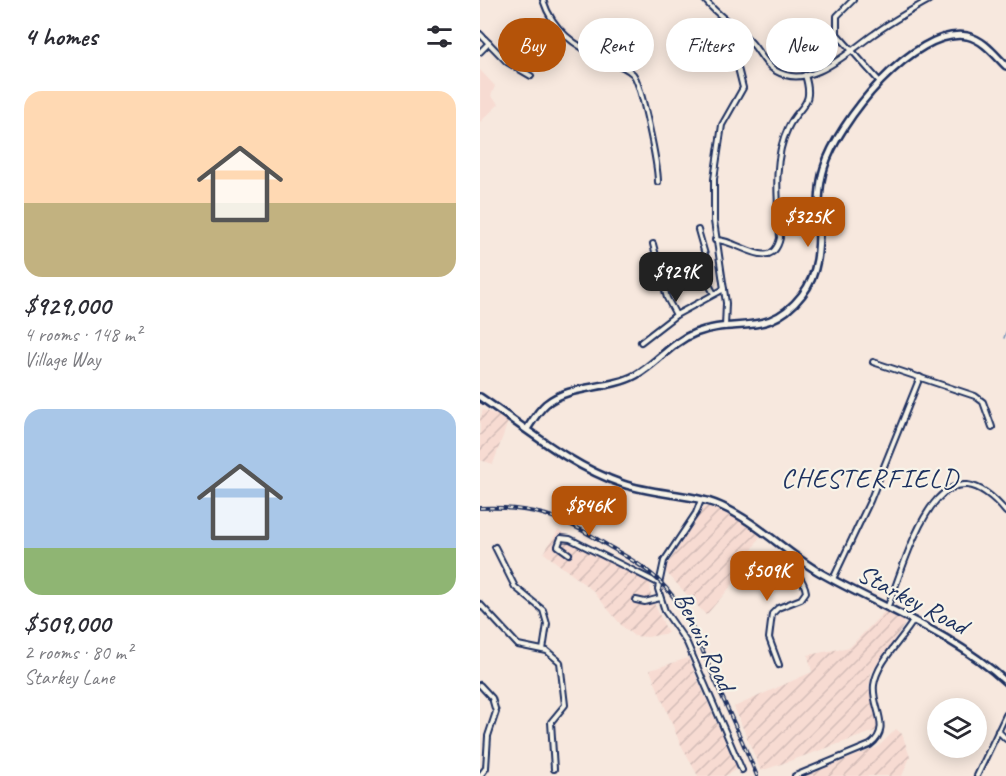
<!DOCTYPE html>
<meta charset="utf-8">
<style>
:root{--surface:#fff;--page:#f7f7f7;--text:#2b2b33;--muted:#7c7c81;--accent:#b45309}
body{margin:0;font-family:Caveat,sans-serif;background:var(--page);color:var(--text);height:100vh;display:flex;flex-direction:column;font-size:22px;white-space:nowrap}
*{box-sizing:border-box;margin:0}
p{font-size:20px;color:var(--muted)}
.icon{flex:none;width:33px;height:33px;fill:none;stroke:currentColor;stroke-width:2;stroke-linecap:round;stroke-linejoin:round}
.map{position:relative;flex:1;overflow:hidden}
.panel{display:flex;flex-direction:column;background:var(--surface);width:480px}
.panel>*{flex:none}
.banner{position:absolute;left:18px;top:18px;width:417px;height:54px;display:flex;gap:12px}
.tools{position:absolute;left:447px;top:698px;display:grid;gap:12px}
.tools a{display:grid;place-items:center;width:60px;height:60px;border-radius:50%;background:var(--surface);box-shadow:0 3px 15px #0003;font-size:30px}
.price{position:absolute;translate:-50% -51px;padding:0 14px;border-radius:12px;background:var(--accent);color:#fff;font-size:20px;line-height:39px;filter:drop-shadow(0 2px 3px #0008)}
.price::after{content:'';position:absolute;left:50%;top:36px;width:18px;height:14px;margin-left:-9px;background:inherit;clip-path:polygon(0 0,100% 0,50% 100%)}
.price.active{background:#222;color:#fff}
ul{padding:0;list-style:none}
li{display:grid;align-content:center;gap:12px;height:318px;padding:0 24px}
li span{display:grid;place-items:center;height:186px;border-radius:18px;color:#555}
li>.icon{margin-inline-start:auto}
span .icon{width:108px;height:108px;fill:#fffc;stroke-width:1}
li b{font-size:26px}
h2{display:flex;justify-content:space-between;align-items:center;height:72px;padding:0 24px;font-size:26px}
.tag{padding:0 21px;border-radius:27px;background:var(--surface);box-shadow:0 3px 15px #0003;font-size:21px;line-height:54px}
.tag.active{background:var(--accent);color:#fff}
main{display:flex;flex:1;min-height:0}
.map>svg:first-child{display:block}
.built{fill:#f7dbd2}
.industrial{fill:url(#industrial-furrows)}
.lines{fill:none;stroke-linecap:round;stroke-linejoin:round}
.stream{stroke:#7391b9;stroke-width:1.5}
.street-casing{stroke:#1b2f5e;stroke-width:8}
.secondary-casing{stroke:#1b2f5e;stroke-width:10}
.street{stroke:#f7f3e8;stroke-width:4}
.secondary{stroke:#f7f3e8;stroke-width:5}
.rail-casing{stroke:#1b2f5e;stroke-width:4}
.rail{stroke:#f7f3e8;stroke-width:1.5;stroke-dasharray:4.5;stroke-linecap:butt}
.labels{text-anchor:middle;stroke-width:4.5;stroke-linejoin:round;paint-order:stroke}
.street-label{font-size:26px;fill:#1b2f5e;stroke:#f7f3e8}
.neighbourhood-label{font-size:27px;letter-spacing:1.5px;fill:#1b2f5e;stroke:#f7f3e8}
</style>
<main>
<section class="panel">
<h2>4 homes<svg class="icon" aria-label="filters" viewBox="0 0 24 24"><path d="M4 7h16M4 17h16"/><circle cx="9" cy="7" r="2"/><circle cx="15" cy="17" r="2"/></svg></h2>
<ul>
<li><span style="background:linear-gradient(#ffd9b3 60%,#c2b280 0)"><svg class="icon" aria-label="home" viewBox="0 0 24 24"><path d="M3 11l9-7 9 7M6 9v11h12V9"/></svg></span><div><b>$929,000</b><p>4 rooms · 148 m²</p><p>Village Way</p></div></li>
<li><span style="background:linear-gradient(#a9c7e8 75%,#8fb573 0)"><svg class="icon" aria-label="home" viewBox="0 0 24 24"><path d="M3 11l9-7 9 7M6 9v11h12V9"/></svg></span><div><b>$509,000</b><p>2 rooms · 80 m²</p><p>Starkey Lane</p></div></li>
</ul>
</section>
<div class="map">
<svg width="526" height="776" viewBox="0 0 526 776">
<defs>
<pattern id="industrial-furrows" width="10" height="10" patternUnits="userSpaceOnUse" patternTransform="scale(1.5)"><rect width="10" height="10" fill="#f7dbd2"/><path d="M-1 1l2-2M0 10L10 0M9 11l2-2" fill="none" stroke="#d3bcb7"/></pattern>
</defs>
<rect width="100%" height="100%" fill="#f7e8de"/>
<filter id="ink" filterUnits="userSpaceOnUse"><feTurbulence type="fractalNoise" baseFrequency=".0167" numOctaves="2"/><feDisplacementMap in="SourceGraphic" scale="12" xChannelSelector="R" yChannelSelector="G"/><feConvolveMatrix kernelMatrix="1 2 1 2 8 2 1 2 1" color-interpolation-filters="sRGB"/></filter>
<g filter="url(#ink)">
<polygon class="built" points="0,70 15,86 11,96 19,104 0,122"/>
<g class="industrial">
<polygon points="3,410 29,419 13,464 0,460 0,419"/>
<polygon points="227,506 251,515 280,536 253,584 226,615 184,570 223,508"/>
<polygon points="78,530 170,579 171,597 188,633 168,637 154,636 142,626 112,590 64,553"/>
<polygon points="406,610 423,618 424,625 391,673 389,688 398,730 281,771 254,707 332,672 328,655 370,647"/>
<polygon points="208,658 257,769 245,776 218,776 199,741 170,670"/>
<polygon points="416,729 422,734 430,757 422,776 324,776 398,747"/>
</g>
<g class="lines">
<polyline class="stream" points="524,338 526,332"/>
<g class="street-casing">
<g id="street">
<path d="M63 0C73 31 95 46 124 59 134 63 145 66 153 74 162 85 178 166 178 182"/>
<path d="M225 0C237 15 252 24 266 37 278 47 283 64 296 71 330 91 369 51 394 34 412 21 430 11 449 0"/>
<polyline points="373,0 357,16 357,34 400,82"/>
<polyline points="0,34 27,62 51,76"/>
<polyline points="0,52 9,43"/>
<polyline points="218,230 226,258 228,283 233,292"/>
<path d="M235 240C256 238 292 275 300 238 298 203 292 161 308 128 319 104 335 107 325 75"/>
<polyline points="173,244 187,298 196,315"/>
<polyline points="245,327 246,303 234,221 234,179 242,125 263,88 253,48 258,30"/>
<polyline points="161,342 196,315 244,289"/>
<polyline points="393,362 495,396 503,402 512,427"/>
<polyline points="221,500 216,513 184,561 178,589 185,611 207,643 262,770"/>
<polyline points="15,547 35,587 63,610 67,624 63,650"/>
<polyline points="89,554 78,546 81,538 90,539 178,583"/>
<polyline points="353,579 390,501 440,377"/>
<polyline points="156,600 165,602 180,598"/>
<polyline points="0,604 38,645 67,651 80,662 85,705 71,722 74,769"/>
<path d="M407 608C427 562 457 428 526 512"/>
<path d="M299 665 289 638 292 614 298 608 321 599 326 592C324 576 309 568 308 552"/>
<polyline points="0,685 12,698 16,712 8,736 6,768 0,776"/>
<polyline points="518,731 526,739"/>
<path d="M315 776 390 745C413 728 391 707 394 685 397 662 422 640 433 621"/>
<polyline points="497,776 526,715"/>
</g>
</g>
<g class="secondary-casing">
<g id="secondary">
<path d="M0 397C46 428 90 466 143 484 175 495 210 493 241 506 277 522 305 552 339 572 402 608 472 632 526 682"/>
<path d="M47 429C53 420 58 411 66 404 90 384 129 390 156 375 177 363 192 342 215 333 256 317 288 339 322 295 351 258 331 210 344 168 357 123 434 26 487 36 504 40 514 54 526 66"/>
</g>
</g>
<use href="#street" class="street"/>
<use href="#secondary" class="secondary"/>
<g class="rail-casing">
<path id="rail" d="M0 508C52 506 81 516 125 544 143 555 163 565 178 580 208 607 221 648 236 683 250 714 264 745 277 776"/>
</g>
<use href="#rail" class="rail"/>
</g>
</g>
<g class="labels">
<g class="street-label">
<text transform="translate(433 599) rotate(28)" y="9">Starkey Road</text>
<text transform="translate(225 641) rotate(64)" y="9">Benois Road</text>
</g>
<g class="neighbourhood-label">
<text x="390" y="487">CHESTERFIELD</text>
</g>
</g>
</svg>
<div class="tools">
<a><svg class="icon" aria-label="layers" viewBox="0 0 24 24"><path d="M12 4l9 5-9 5-9-5zM3 14l9 5 9-5"/></svg></a>
</div>
<b class="price" style="left:328px;top:248px">$325K</b>
<b class="price active" style="left:196px;top:303px">$929K</b>
<b class="price" style="left:109px;top:537px">$846K</b>
<b class="price" style="left:287px;top:602px">$509K</b>
<div class="banner">
<a class="tag active">Buy</a>
<a class="tag">Rent</a>
<a class="tag">Filters</a>
<a class="tag">New</a>
</div>
</div>
</main>
